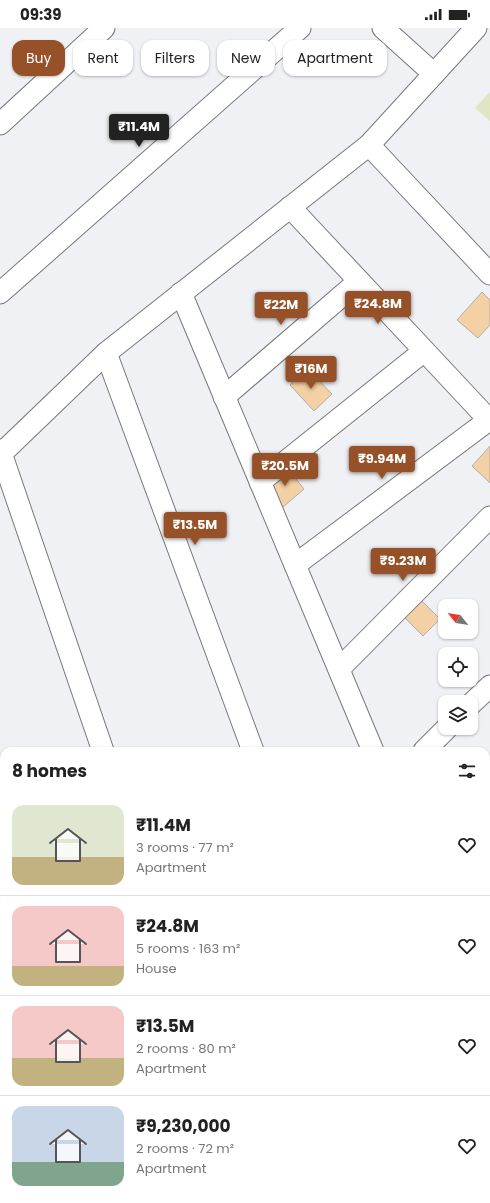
<!DOCTYPE html>
<meta charset="utf-8">
<style>
:root{--surface:#fff;--page:#f6f6f6;--text:#222;--muted:#767676;--line:#e0e0e0;--accent:#975128}
body{margin:0;font-family:Poppins,sans-serif;background:var(--page);color:var(--text);height:100vh;display:flex;flex-direction:column;font-size:15px;white-space:nowrap}
*{box-sizing:border-box;margin:0}
p{font-size:13px;color:var(--muted)}
.icon{flex:none;width:22px;height:22px;fill:none;stroke:currentColor;stroke-width:2;stroke-linecap:round;stroke-linejoin:round}
.map{position:relative;flex:1;overflow:hidden}
.panel{position:absolute;left:0px;top:719px;width:490px;height:456px;display:flex;flex-direction:column;background:var(--surface);border-radius:12px 12px 0 0;box-shadow:0 1px 3px #0004}
.panel>*{flex:none}
.top-card{position:absolute;left:12px;top:12px;width:466px;height:36px;display:flex;gap:8px}
.needle{width:26px;rotate:300deg}
.tools{position:absolute;left:438px;top:571px;display:grid;gap:8px}
.tools a{display:grid;place-items:center;width:40px;height:40px;border-radius:8px;background:var(--surface);box-shadow:0 1px 3px #0004;font-size:20px}
.price{position:absolute;translate:-50% -34px;padding:0 9px;border-radius:4px;background:var(--accent);color:#fff;font-size:13px;line-height:26px;filter:drop-shadow(0 1px 2px #0008)}
.price::after{content:'';position:absolute;left:50%;top:24px;width:12px;height:9px;margin-left:-6px;background:inherit;clip-path:polygon(0 0,100% 0,50% 100%)}
.price.current{background:#222;color:#fff}
ul{padding:0;list-style:none}
li{display:flex;align-items:center;gap:12px;height:100px;padding:0 12px}
li+li{border-top:1px solid var(--line)}
li span{display:grid;place-items:center;flex:none;width:112px;height:80px;border-radius:12px;color:#555}
li>.icon{margin-inline-start:auto}
span .icon{width:48px;height:48px;fill:#fffc;stroke-width:1}
li b{font-size:17px}
h2{display:flex;justify-content:space-between;align-items:center;height:48px;padding:0 12px;font-size:17px}
.tag{padding:0 14px;border-radius:12px;background:var(--surface);box-shadow:0 1px 3px #0004;font-size:14px;line-height:36px}
.tag.current{background:var(--accent);color:#fff}
.status{display:flex;justify-content:space-between;align-items:center;height:28px;padding:0 20px;background:var(--surface);direction:ltr}
.status svg{height:11px;fill:currentColor}
.map>svg:first-child{display:block}
.green{fill:#e0e5c4}
.building{fill:#f4d0a5;stroke:#b1afad}
.lines{fill:none;stroke-linecap:round;stroke-linejoin:round}
.minor-casing{stroke:#77787b;stroke-width:23}
.minor{stroke:#fff;stroke-width:21}
</style>
<div class="status"><b>09:39</b><svg viewBox="0 0 49 12"><path d="M0 12V9h3v3zM5 12V6h3v6zM10 12V3h3v9zM15 12V0h3v12zM26 1h20v11H26zM47 4h2v5h-2z"/></svg></div>
<div class="map">
<svg width="490" height="1175" viewBox="0 0 490 1175">
<rect width="100%" height="100%" fill="#f0f1f4"/>
<polygon class="green" points="490,64 490,93 475,80"/>
<g class="building">
<polygon points="482,264 490,272 490,297 478,310 457,292"/>
<polygon points="307,340 332,366 314,383 290,357"/>
<polygon points="490,418 490,455 472,438"/>
<polygon points="287,440 304,461 283,479 265,458"/>
<polygon points="417,568 440,591 423,608 400,585"/>
</g>
<g class="lines">
<g class="minor-casing">
<g id="minor">
<polyline points="383,0 434,46"/>
<polyline points="0,96 104,0"/>
<polyline points="369,117 476,0"/>
<polyline points="290,179 490,393"/>
<polyline points="0,265 300,0"/>
<polyline points="181,265 373,723"/>
<polyline points="106,325 253,723"/>
<polyline points="224,369 359,253"/>
<polyline points="0,422 103,723"/>
<polyline points="1,426 106,325 369,117 490,246"/>
<polyline points="260,454 424,323"/>
<polyline points="295,537 489,392"/>
<polyline points="339,641 490,489"/>
<polyline points="471,676 490,658"/>
<polyline points="424,723 447,700"/>
<polyline points="0,816 4,813"/>
<polyline points="486,834 490,831"/>
<polyline points="0,961 4,957"/>
<polyline points="486,976 490,973"/>
<polyline points="486,1085 490,1096"/>
<polyline points="0,1125 4,1121"/>
<polyline points="267,1171 269,1175"/>
<polyline points="407,1171 409,1175"/>
<polyline points="116,1175 121,1171"/>
</g>
</g>
<use href="#minor" class="minor"/>
</g>
</svg>
<div class="tools">
<a><svg class="needle" viewBox="-14 -14 28 28"><path d="M0-13l5 13h-10z" fill="#e53935"/><path d="M0 13l5-13h-10z" fill="#767676"/></svg></a>
<a><svg class="icon" aria-label="locate" viewBox="0 0 24 24"><circle cx="12" cy="12" r="6"/><path d="M12 2v4M12 18v4M2 12h4M18 12h4"/></svg></a>
<a><svg class="icon" aria-label="layers" viewBox="0 0 24 24"><path d="M12 4l9 5-9 5-9-5zM3 14l9 5 9-5"/></svg></a>
</div>
<b class="price current" style="left:139px;top:120px">₹11.4M</b>
<b class="price" style="left:378px;top:297px">₹24.8M</b>
<b class="price" style="left:281px;top:298px">₹22M</b>
<b class="price" style="left:311px;top:362px">₹16M</b>
<b class="price" style="left:382px;top:452px">₹9.94M</b>
<b class="price" style="left:285px;top:459px">₹20.5M</b>
<b class="price" style="left:195px;top:518px">₹13.5M</b>
<b class="price" style="left:403px;top:554px">₹9.23M</b>
<div class="top-card">
<a class="tag current">Buy</a>
<a class="tag">Rent</a>
<a class="tag">Filters</a>
<a class="tag">New</a>
<a class="tag">Apartment</a>
</div>
<section class="panel">
<h2>8 homes<svg class="icon" aria-label="filters" viewBox="0 0 24 24"><path d="M4 7h16M4 17h16"/><circle cx="9" cy="7" r="2"/><circle cx="15" cy="17" r="2"/></svg></h2>
<ul>
<li><span style="background:linear-gradient(#dfe7d0 65%,#c2b280 0)"><svg class="icon" aria-label="home" viewBox="0 0 24 24"><path d="M3 11l9-7 9 7M6 9v11h12V9"/></svg></span><div><b>₹11.4M</b><p>3 rooms · 77 m²</p><p>Apartment</p></div><svg class="icon" aria-label="heart" viewBox="0 0 24 24"><path d="M12 20l-8-8c-3-5 5-10 8-4 3-6 11-1 8 4z"/></svg></li>
<li><span style="background:linear-gradient(#f6c9c9 75%,#c2b280 0)"><svg class="icon" aria-label="home" viewBox="0 0 24 24"><path d="M3 11l9-7 9 7M6 9v11h12V9"/></svg></span><div><b>₹24.8M</b><p>5 rooms · 163 m²</p><p>House</p></div><svg class="icon" aria-label="heart" viewBox="0 0 24 24"><path d="M12 20l-8-8c-3-5 5-10 8-4 3-6 11-1 8 4z"/></svg></li>
<li><span style="background:linear-gradient(#f6c9c9 65%,#c2b280 0)"><svg class="icon" aria-label="home" viewBox="0 0 24 24"><path d="M3 11l9-7 9 7M6 9v11h12V9"/></svg></span><div><b>₹13.5M</b><p>2 rooms · 80 m²</p><p>Apartment</p></div><svg class="icon" aria-label="heart" viewBox="0 0 24 24"><path d="M12 20l-8-8c-3-5 5-10 8-4 3-6 11-1 8 4z"/></svg></li>
<li><span style="background:linear-gradient(#c9d6e8 70%,#7fa58c 0)"><svg class="icon" aria-label="home" viewBox="0 0 24 24"><path d="M3 11l9-7 9 7M6 9v11h12V9"/></svg></span><div><b>₹9,230,000</b><p>2 rooms · 72 m²</p><p>Apartment</p></div><svg class="icon" aria-label="heart" viewBox="0 0 24 24"><path d="M12 20l-8-8c-3-5 5-10 8-4 3-6 11-1 8 4z"/></svg></li>
</ul>
</section>
</div>
